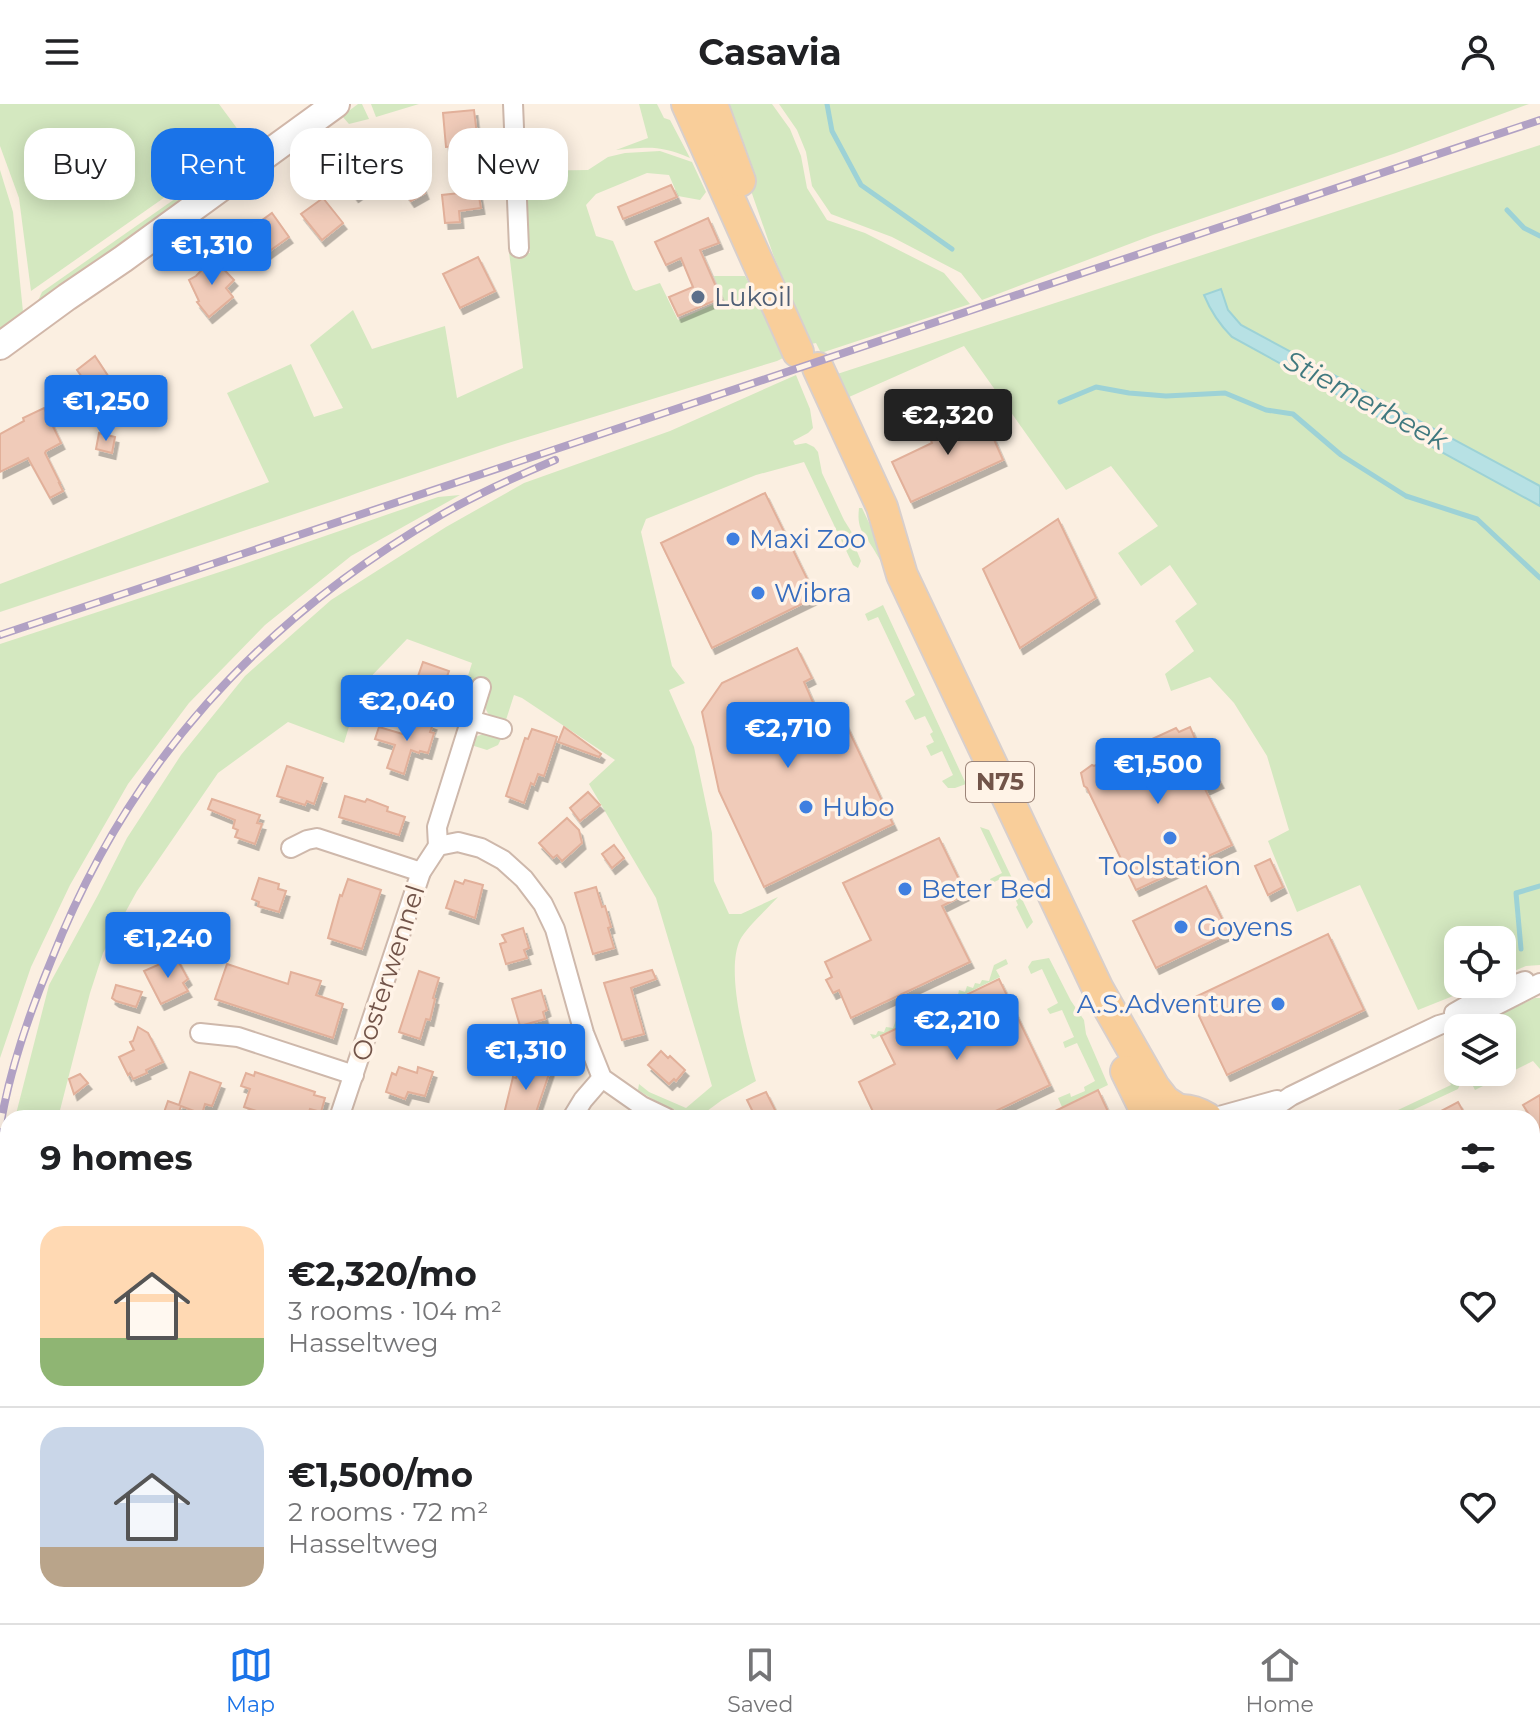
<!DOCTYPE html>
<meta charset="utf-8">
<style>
:root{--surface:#fff;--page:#f2f2f2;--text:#202124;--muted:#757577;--line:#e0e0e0;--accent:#1a73e8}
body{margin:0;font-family:Montserrat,sans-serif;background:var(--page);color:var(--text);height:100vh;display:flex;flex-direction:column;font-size:30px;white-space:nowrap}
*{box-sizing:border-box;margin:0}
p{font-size:26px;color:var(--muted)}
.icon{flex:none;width:44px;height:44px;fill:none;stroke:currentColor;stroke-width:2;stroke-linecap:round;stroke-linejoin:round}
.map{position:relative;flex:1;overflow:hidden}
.side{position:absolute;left:0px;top:1006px;width:1540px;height:514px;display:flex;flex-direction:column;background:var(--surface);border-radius:24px 24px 0 0;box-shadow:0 4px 20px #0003}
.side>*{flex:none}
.hud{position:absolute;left:24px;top:24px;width:800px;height:72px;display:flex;gap:16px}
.controls{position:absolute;left:1444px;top:822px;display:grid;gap:16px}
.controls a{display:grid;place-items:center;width:72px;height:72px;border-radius:16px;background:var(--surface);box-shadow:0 4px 20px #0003;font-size:40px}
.price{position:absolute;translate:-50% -68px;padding:0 18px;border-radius:8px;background:var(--accent);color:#fff;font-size:26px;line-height:52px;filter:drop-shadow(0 2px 4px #0008)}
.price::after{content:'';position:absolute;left:50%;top:48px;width:24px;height:18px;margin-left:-12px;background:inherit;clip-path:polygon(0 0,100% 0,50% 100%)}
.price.on{background:#222;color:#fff}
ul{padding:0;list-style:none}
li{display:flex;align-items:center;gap:24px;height:200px;padding:0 40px}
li+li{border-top:2px solid var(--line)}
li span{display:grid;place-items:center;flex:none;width:224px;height:160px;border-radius:24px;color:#555}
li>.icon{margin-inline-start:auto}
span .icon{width:96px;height:96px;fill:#fffc;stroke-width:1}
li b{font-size:34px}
h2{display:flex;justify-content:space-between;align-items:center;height:96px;padding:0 40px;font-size:34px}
.pill{padding:0 28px;border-radius:24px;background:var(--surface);box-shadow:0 4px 20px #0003;font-size:28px;line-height:72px}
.pill.on{background:var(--accent);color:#fff}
header{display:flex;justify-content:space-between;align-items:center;height:104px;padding:0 40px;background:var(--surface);font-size:36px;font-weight:700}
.menu{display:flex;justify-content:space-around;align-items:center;height:112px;border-top:2px solid var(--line);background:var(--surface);font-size:22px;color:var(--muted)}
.menu a{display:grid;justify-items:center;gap:4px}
.menu .on{color:var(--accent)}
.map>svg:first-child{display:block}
.green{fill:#d4e8c0}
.water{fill:#b7e1e4;stroke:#9dd2d6;stroke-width:2}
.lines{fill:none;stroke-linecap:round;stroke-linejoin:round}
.stream{stroke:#9dd2d6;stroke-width:5}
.building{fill:#f0cbb9;stroke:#e2b09a;stroke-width:2;filter:url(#shadow)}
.street-casing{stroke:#ceb8ab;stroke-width:22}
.secondary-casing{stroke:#d1b7a9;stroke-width:30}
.primary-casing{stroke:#d8cfcc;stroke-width:34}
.street{stroke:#fff;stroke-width:18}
.secondary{stroke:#fff;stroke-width:26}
.primary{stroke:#f9ce9a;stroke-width:30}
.rail-casing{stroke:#b1a1c4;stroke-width:8}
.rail{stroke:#fff3e7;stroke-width:5;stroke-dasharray:15;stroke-linecap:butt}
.service-dot{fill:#5c6f8a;stroke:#fff3e7;stroke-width:3}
.shop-dot{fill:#3f7fe0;stroke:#fff3e7;stroke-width:3}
.labels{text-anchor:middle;stroke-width:7;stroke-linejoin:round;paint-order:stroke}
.shield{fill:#fff3e7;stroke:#9c8478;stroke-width:2}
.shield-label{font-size:24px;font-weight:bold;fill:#725449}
.service-label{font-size:26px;fill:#4e5e75;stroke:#fff3e7;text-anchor:start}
.shop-label{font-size:26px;fill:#366cbe;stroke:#fff3e7;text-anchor:start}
.street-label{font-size:26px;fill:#725449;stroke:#fff3e7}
.water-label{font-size:28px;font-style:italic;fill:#40797f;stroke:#fff3e7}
</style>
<header><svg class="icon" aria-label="menu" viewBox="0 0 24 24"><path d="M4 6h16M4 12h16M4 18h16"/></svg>Casavia<svg class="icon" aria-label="person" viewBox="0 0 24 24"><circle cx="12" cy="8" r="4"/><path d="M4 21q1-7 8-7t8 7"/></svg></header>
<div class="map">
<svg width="1540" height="1519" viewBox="0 0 1540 1519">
<defs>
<filter id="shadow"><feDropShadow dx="3.5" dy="6" stdDeviation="0" flood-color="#0004"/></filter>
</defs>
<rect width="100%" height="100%" fill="#fbefe1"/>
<g class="green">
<polygon points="0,0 219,0 250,42 244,47 225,51 31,187 19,94 0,42"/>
<polygon points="358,0 362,0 369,15 349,20 342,12"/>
<polygon points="371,0 419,0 376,13"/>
<path d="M639 0H657L664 14 670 16 690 54C660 41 648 43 616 46L648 34Z"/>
<polygon points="721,0 772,0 790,25 801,52 807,84 827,116 865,129 944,169 970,200 821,249 816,239 811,240 774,153"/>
<polygon points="779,0 1529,0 1396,49 1153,131 982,196 961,169 892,133 831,110 812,82 806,48 797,26"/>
<polygon points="1540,41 1540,861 1526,862 1502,872 1502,836 1458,836 1458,880 1483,880 1418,906 1360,781 1297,808 1268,737 1289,726 1267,652 1234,599 1210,573 1171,587 1165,570 1194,547 1175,517 1197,500 1170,461 1141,482 1118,449 1158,422 1111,362 1066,386 964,242 840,297 828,273"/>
<polygon points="660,47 692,58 706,88 700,96 678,92 669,71 647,69 596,90 586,101 596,132 613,137 633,185 636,187 660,179 678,216 724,196 714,172 745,172 770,216 787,252 777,257 508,339 0,508 0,480 269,378 227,289 291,260 314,313 343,304 310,241 353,206 372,245 445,222 457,294 523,264 509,148 530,149 522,67 588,66 608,53 625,49"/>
<polygon points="251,52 33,208 42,188 229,57"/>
<polygon points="0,66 13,108 23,208 0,224"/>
<path d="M796 271 810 305 813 324 808 329 793 337 795 341 806 339 814 343 818 348 822 369 844 416 854 432 856 445 861 457 858 464 853 461 804 358 756 371 646 415 641 428 672 562 685 579 669 586 694 643 712 729 714 777 729 810H741L778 793C768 804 746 824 740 836 725 868 746 943 756 977L722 996 703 1010 707 1014C687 1014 656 998 638 986L639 980 649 988 686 1004 712 982 656 794 589 680 615 656 522 594 514 591 505 619C485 612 482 606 488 585L466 578 472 559 407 535 361 583 344 639 288 618 218 669 137 787 103 849 90 889 58 1014H15L49 881 98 791 127 734 181 651 245 572 331 496 446 423 524 379 670 327Z"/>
<polygon points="460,391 351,452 265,521 189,599 128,680 70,781 31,863 0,954 0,540 241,461 438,393"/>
<path d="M859 404H862L894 472 889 474C885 466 882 458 877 451 867 431 856 429 859 404Z"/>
<polygon points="883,501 966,680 955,684 948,684 942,677 953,671 942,647 931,652 926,642 934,638 930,630 933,628 925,612 915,616 905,597 915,591 878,513 868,517 865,510"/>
<polygon points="486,629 502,633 498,641 487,646 471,641 475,633"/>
<polygon points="980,723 989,726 1033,818 1027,825 1016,803 1018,801 1005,773 992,779 990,775 1002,769"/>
<polygon points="1049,854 1071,897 1084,916 1086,930 1108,981 1062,1003 1058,994 1070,989 1071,993 1085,987 1084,983 1095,977 1077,939 1065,944 1063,938 1074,933 1062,906 1050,910 1047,905 1058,899 1042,865 1031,870 1028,863 1032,857"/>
<polygon points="1006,855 1008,860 996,866 1000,873 873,935 870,930 876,931 878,927 884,928 886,923 893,924 896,916 903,918 905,912 910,914 913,909 919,910 920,906 926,906 927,902 933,904 935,899 941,900 944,894 950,895 951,890 958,891 959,886 965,888 967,882 973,884 975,879 980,880 982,876 989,877 994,861"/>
<polygon points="1535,894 1540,894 1540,965 1533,957 1475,986 1466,968 1502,968 1502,924 1472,924"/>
<polygon points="1458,963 1458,968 1462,968 1464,971 1458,985 1396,1014 1381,1014 1451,981 1445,968"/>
<polygon points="8,1066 8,1298 0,1257 0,1139"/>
<polygon points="0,1408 8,1436 8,1510 0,1499"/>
<polygon points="281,1512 403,1512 396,1519 275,1519"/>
<polygon points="726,1512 814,1512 815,1519 728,1519"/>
</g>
<path class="water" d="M1221 185 1228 206 1241 221 1540 382V402L1232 233C1219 220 1211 208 1204 191Z"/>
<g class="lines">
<g class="stream">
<polyline points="827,0 832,27 861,81 952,145"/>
<polyline points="1507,106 1524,124 1540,132"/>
<polyline points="1060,298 1096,283 1129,289 1166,292 1225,289 1266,306 1293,310 1341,351 1406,392 1477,415 1540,474"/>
<polyline points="1521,845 1516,789 1540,782"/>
</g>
</g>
<g class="building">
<polygon points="474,6 477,31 474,32 476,41 446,43 443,9"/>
<polygon points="405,39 411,53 396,63 388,46"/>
<polygon points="353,52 373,79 355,92 336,65"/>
<polygon points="419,74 425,89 411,97 404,87"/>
<polygon points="671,81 677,93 623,115 618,103"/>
<polygon points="478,87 481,104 459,107 460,118 445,119 442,91"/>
<polygon points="323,94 343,119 322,136 301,110"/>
<polygon points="272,109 289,133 257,156 240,132"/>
<polygon points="708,114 719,139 700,146 721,194 678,212 669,193 693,183 681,154 666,161 655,138"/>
<polygon points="478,153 495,187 460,204 443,170"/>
<polygon points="213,154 234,176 226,184 233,193 209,213 197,198 199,197 189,176 196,172"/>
<polygon points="95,252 114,281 95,295 82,278 84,276 77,266"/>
<polygon points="44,304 61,339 46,347 45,349 60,379 59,379 63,387 50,394 28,354 0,368 0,330 24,317 23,314"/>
<polygon points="972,309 976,319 985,315 1003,356 911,398 892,358 932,339 928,329"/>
<polygon points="99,329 115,333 112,349 96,345"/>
<polygon points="765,389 816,493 712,544 661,439"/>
<polygon points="1058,415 1096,494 1020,544 983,465"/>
<polygon points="797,544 812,574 804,578 821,617 840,608 893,720 764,783 719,687 702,608 722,579"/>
<polygon points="423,558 449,567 446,575 451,576 445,595 419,586 423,577 417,575"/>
<polygon points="412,613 433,620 430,628 434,629 428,649 420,647 419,649 411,646 404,670 387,664 395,641 375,635 379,623 406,631"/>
<polygon points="564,623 601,650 599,653 558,638"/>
<polygon points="1190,623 1199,644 1205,651 1220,678 1205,685 1232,741 1136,786 1087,684 1084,682 1081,669 1092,661 1094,662 1108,656 1109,652 1113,653 1176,624 1179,628"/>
<polygon points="532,625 557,633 544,672 538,670 534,681 531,679 524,699 506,692 525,634 528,635"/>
<polygon points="287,662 323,674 314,700 307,697 305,701 277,692"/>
<polygon points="588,688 600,701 580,717 570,704"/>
<polygon points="345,692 365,698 367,695 388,703 387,707 405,713 399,731 339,713"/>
<polygon points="212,695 260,711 257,719 262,720 255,740 235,733 238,726 233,724 235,716 208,705"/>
<polygon points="567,714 579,726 582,739 562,757 557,751 553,754 539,739"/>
<polygon points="939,734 966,790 942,802 970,858 851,914 839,886 833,889 826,876 832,873 825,858 871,836 843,779"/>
<polygon points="614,741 624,754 612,764 602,750"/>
<polygon points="1270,755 1283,783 1268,791 1255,762"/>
<polygon points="259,774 279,780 278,785 286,787 279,808 258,802 259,798 252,795"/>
<polygon points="348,775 381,786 362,845 328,834 340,791 342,792"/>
<polygon points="465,776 483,781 475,814 446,804 455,777 463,780"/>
<polygon points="1206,782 1229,829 1156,864 1133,817"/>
<polygon points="596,783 602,803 605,802 611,823 608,824 614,844 593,850 575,789"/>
<polygon points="523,824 529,844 524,846 527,854 506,860 500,840 506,838 502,831"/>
<polygon points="1328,830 1364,906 1227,971 1191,895"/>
<polygon points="176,853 188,875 183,879 188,887 161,900 144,867"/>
<polygon points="227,860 288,880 291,868 321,877 316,891 343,900 333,934 215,895"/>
<polygon points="652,866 656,875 631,884 644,930 622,936 604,879"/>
<polygon points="419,867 439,874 433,894 435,895 430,916 426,915 420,935 399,928"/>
<polygon points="999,875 1050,981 981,1014 876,1014 859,978 895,960 881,932"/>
<polygon points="116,881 142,888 136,903 116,897 112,894"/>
<polygon points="541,886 547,906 543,908 545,915 520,922 512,895"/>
<polygon points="138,923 148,929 163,958 146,966 147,969 133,975 130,969 128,971 119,953 134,946 130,938 133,937"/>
<polygon points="661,947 668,954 670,952 685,966 676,977 674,975 669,980 648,961"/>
<polygon points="521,958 550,967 534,1014 503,1014 513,973 516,974"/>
<polygon points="399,963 417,969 418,963 433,968 425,992 408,988 405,995 386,988 392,969 396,971"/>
<polygon points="190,968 221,979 212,1002 205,1000 202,1010 181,1002 177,1014 162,1014 168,997 179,1001"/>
<polygon points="255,968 315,988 314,991 325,994 321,1008 310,1005 307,1014 278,1014 244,1003 250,985 241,982 246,969 254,972"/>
<polygon points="80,970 88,979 74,990 69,975"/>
<polygon points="1098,986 1111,1014 1041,1014"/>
<polygon points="766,988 779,1014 756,1014 747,996"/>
<polygon points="1540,991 1540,1028 1523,1001"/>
<polygon points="1458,998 1467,1014 1428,1014"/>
</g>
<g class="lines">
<g class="street-casing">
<g id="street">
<polyline points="513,0 519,144"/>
<polyline points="470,616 502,625"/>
<polyline points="438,742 437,723 481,583"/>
<polyline points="291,744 307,736 317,734 421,768"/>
<polyline points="1454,909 1487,890 1525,877"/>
<polyline points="200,929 238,933 354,971"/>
<polyline points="339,1014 421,768 438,742 458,738 481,744 503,756 524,775 543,800 555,825 584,929 602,974 642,1002 667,1014"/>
<polyline points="572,1014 583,996 602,974"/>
<polyline points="1212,1014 1277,996"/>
<polyline points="1259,1014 1291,992 1338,969 1439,921 1464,914 1493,903 1540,879"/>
<polyline points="1534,1082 1540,1097"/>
<polyline points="623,1512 625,1519"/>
<polyline points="820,1512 821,1519"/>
</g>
</g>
<g class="secondary-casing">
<polyline id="secondary" points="0,242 67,193 123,155 336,0"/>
</g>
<g class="primary-casing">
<g id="primary">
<polyline points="687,0 798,248"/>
<polyline points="712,0 740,77"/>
<polyline points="818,264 882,403 902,471 1098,885 1154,983 1165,997 1177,1005"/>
<polyline points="1126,967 1149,1014"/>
<path d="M1160 1013C1176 1003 1191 1004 1207 1014"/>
<polyline points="1394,1512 1397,1519"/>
</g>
</g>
<use href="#street" class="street"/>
<use href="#secondary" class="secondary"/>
<use href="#primary" class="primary"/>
<g class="rail-casing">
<g id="rail">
<polyline points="0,531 1540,16"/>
<path d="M0 1024C9 967 29 910 51 857 128 660 259 517 441 411 477 390 517 372 555 356"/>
<polyline points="0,1346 8,1386"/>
<polyline points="47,1512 50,1519"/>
</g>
</g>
<use href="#rail" class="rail"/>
</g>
<circle class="service-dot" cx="698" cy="193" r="8"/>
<g class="shop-dot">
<circle cx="733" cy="435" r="8"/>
<circle cx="758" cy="489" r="8"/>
<circle cx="806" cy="703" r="8"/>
<circle cx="1170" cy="734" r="8"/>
<circle cx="905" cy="785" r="8"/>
<circle cx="1181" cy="823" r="8"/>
<circle cx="1278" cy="900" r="8"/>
</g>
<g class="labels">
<rect class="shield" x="966" y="658" width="68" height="40" rx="6"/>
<g class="shield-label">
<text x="1000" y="686">N75</text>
</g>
<g class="service-label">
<text x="714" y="202">Lukoil</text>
</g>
<g class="shop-label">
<text x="749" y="444">Maxi Zoo</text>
<text x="774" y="498">Wibra</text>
<text x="822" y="712">Hubo</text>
<text x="1170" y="771" text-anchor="middle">Toolstation</text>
<text x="921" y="794">Beter Bed</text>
<text x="1197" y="832">Goyens</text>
<text x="1262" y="909" text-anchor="end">A.S.Adventure</text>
</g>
<g class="street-label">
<text transform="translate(388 869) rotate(-72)" y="9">Oosterwennel</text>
</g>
<g class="water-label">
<text transform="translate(1366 296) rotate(28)" y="10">Stiemerbeek</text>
</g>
</g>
</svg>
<div class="controls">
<a><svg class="icon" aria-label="locate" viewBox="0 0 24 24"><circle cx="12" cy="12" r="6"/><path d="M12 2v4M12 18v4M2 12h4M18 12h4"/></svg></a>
<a><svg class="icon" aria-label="layers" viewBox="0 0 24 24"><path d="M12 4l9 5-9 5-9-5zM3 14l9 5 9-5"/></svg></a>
</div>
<b class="price" style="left:212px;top:183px">€1,310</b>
<b class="price" style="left:106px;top:339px">€1,250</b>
<b class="price on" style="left:948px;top:353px">€2,320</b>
<b class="price" style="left:407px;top:639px">€2,040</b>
<b class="price" style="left:788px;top:666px">€2,710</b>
<b class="price" style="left:1158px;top:702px">€1,500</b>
<b class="price" style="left:168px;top:876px">€1,240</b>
<b class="price" style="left:957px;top:958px">€2,210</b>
<b class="price" style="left:526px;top:988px">€1,310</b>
<div class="hud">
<a class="pill">Buy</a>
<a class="pill on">Rent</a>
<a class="pill">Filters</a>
<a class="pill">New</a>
</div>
<section class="side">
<h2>9 homes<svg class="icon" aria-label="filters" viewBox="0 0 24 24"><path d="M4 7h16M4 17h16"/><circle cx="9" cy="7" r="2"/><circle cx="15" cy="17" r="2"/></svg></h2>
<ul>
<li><span style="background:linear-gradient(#ffd9b3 70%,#8fb573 0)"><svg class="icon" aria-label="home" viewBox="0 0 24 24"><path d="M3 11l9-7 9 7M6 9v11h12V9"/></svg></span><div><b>€2,320/mo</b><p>3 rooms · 104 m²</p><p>Hasseltweg</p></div><svg class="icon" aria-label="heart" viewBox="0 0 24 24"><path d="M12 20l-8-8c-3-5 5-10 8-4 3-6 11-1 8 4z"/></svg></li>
<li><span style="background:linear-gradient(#c9d6e8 75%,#b9a48a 0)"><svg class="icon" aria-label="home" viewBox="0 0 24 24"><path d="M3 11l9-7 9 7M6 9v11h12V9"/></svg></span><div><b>€1,500/mo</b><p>2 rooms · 72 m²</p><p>Hasseltweg</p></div><svg class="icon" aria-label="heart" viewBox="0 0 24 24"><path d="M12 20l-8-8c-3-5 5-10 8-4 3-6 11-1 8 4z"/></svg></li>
</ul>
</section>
</div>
<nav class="menu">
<a class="on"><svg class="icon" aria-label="map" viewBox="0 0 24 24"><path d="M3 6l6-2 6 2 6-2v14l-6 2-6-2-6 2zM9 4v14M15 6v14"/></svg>Map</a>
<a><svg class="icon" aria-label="saved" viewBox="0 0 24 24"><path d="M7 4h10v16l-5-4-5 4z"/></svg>Saved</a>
<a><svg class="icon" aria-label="home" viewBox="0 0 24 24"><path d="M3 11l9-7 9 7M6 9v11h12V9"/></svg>Home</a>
</nav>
